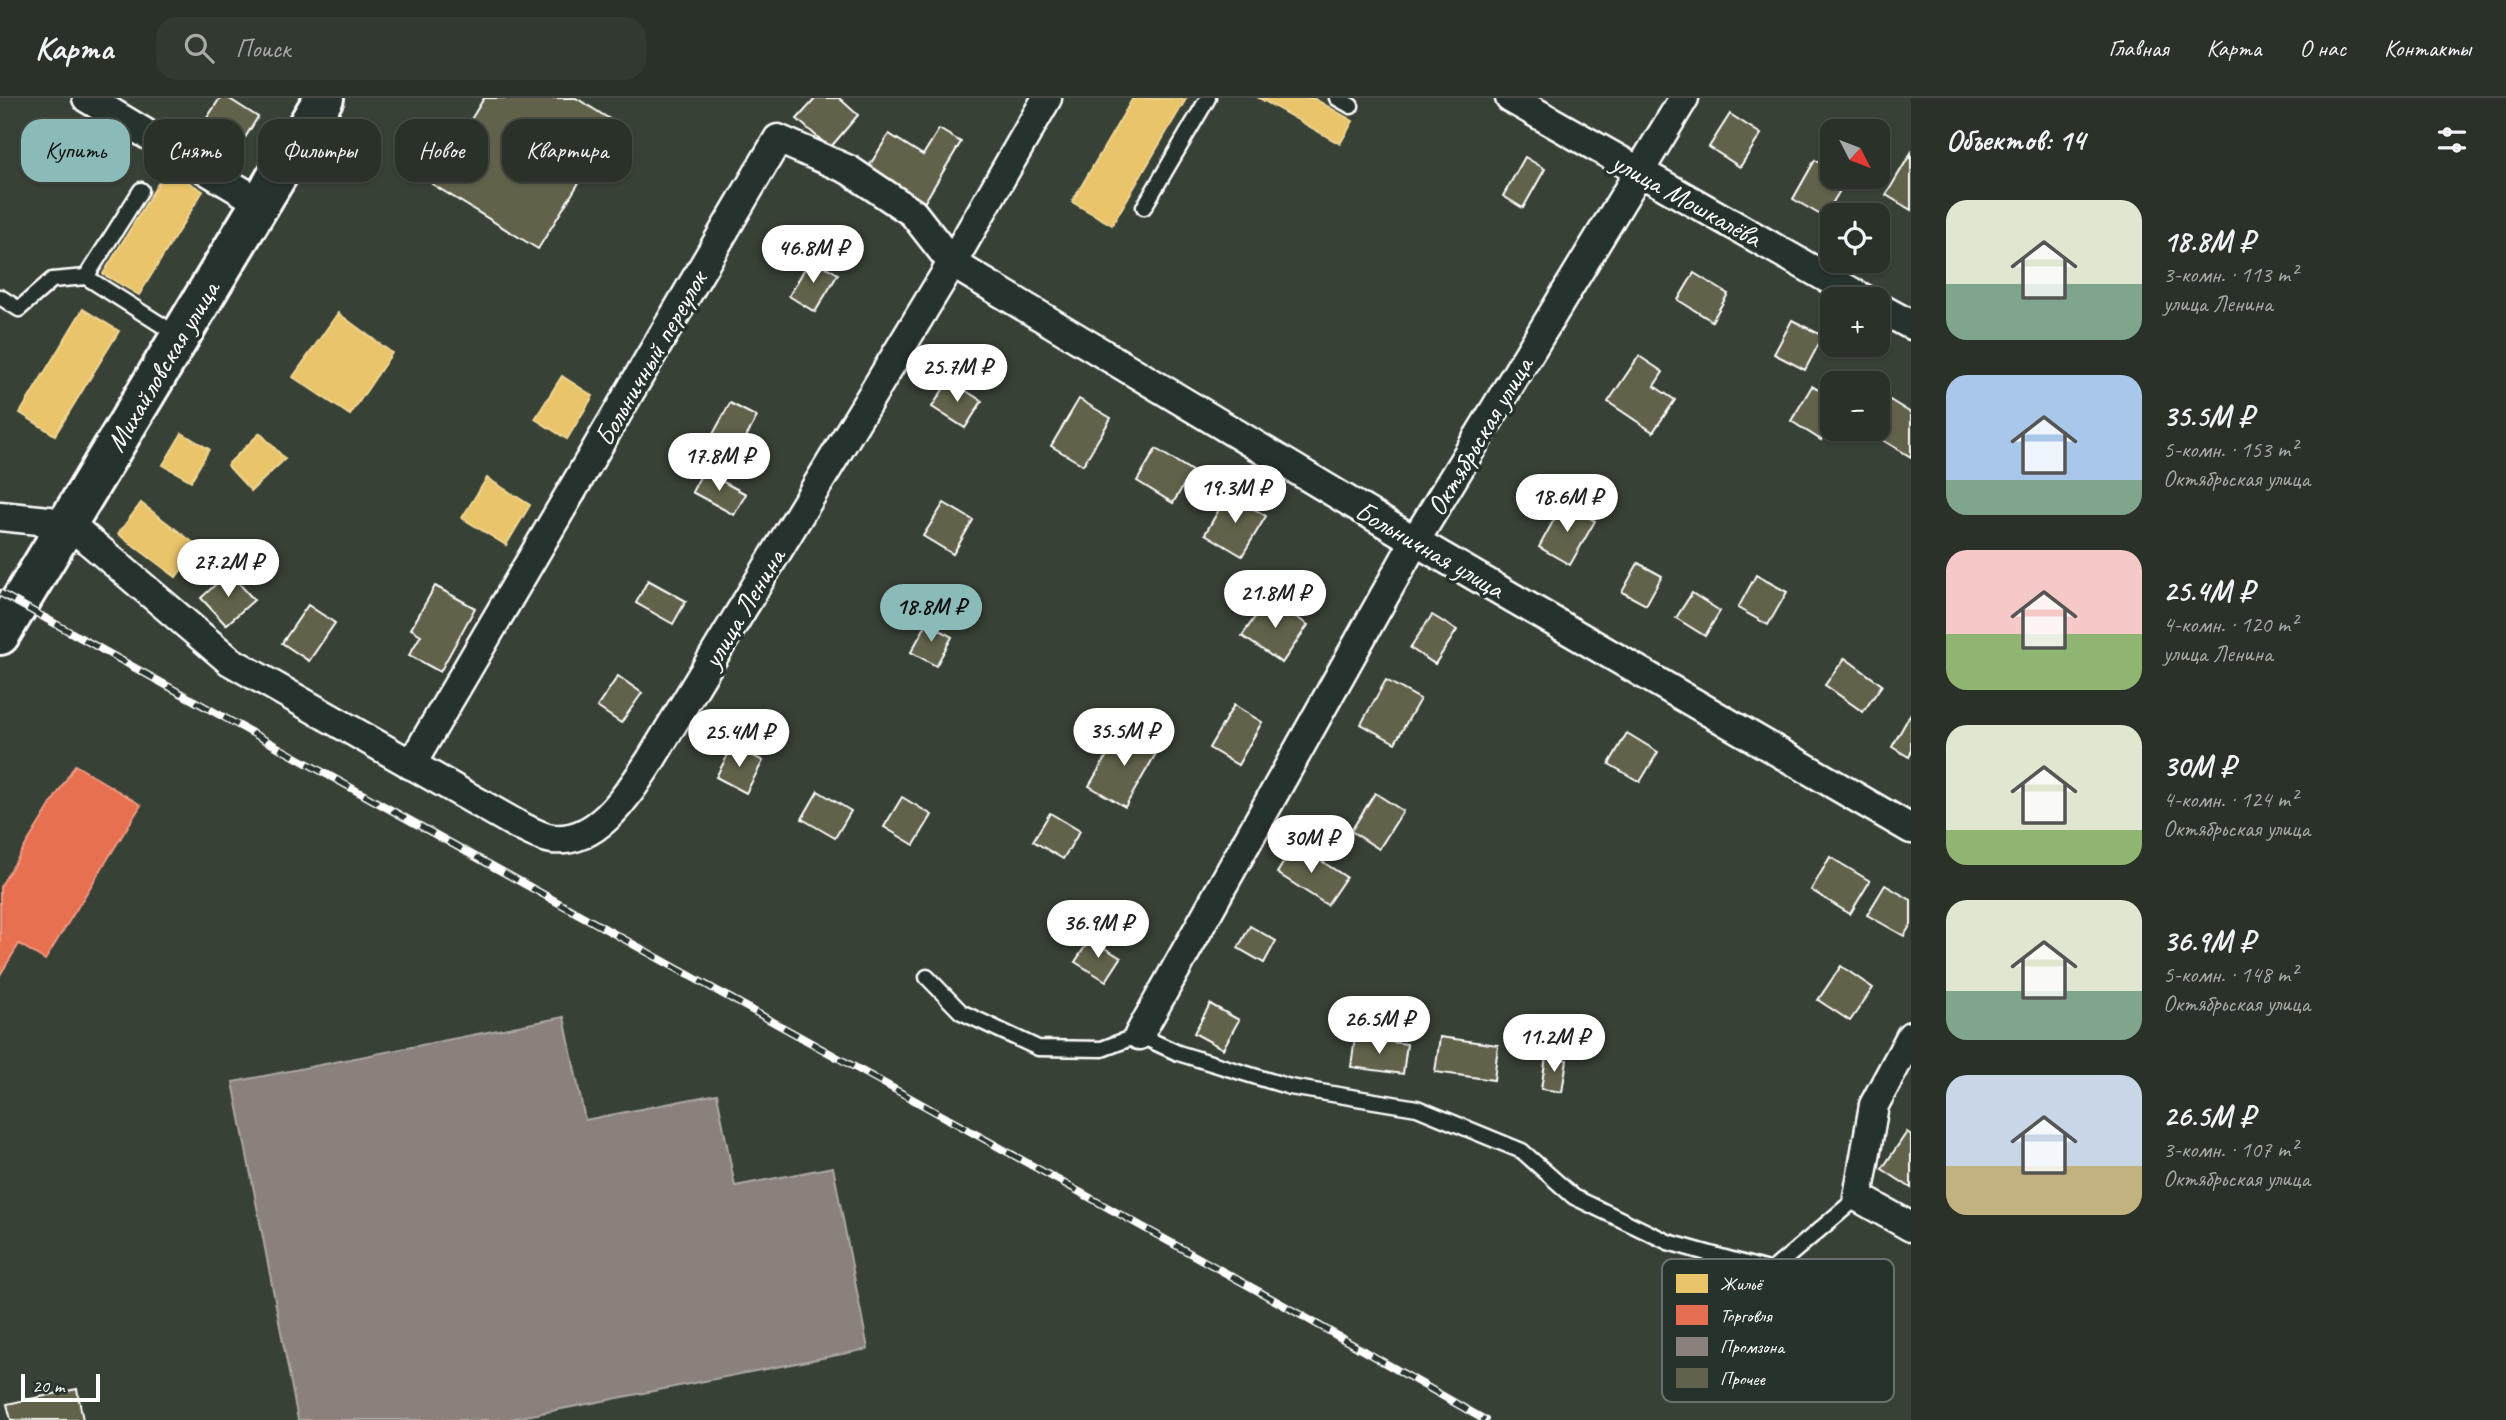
<!DOCTYPE html>
<html lang="ru">
<meta charset="utf-8">
<style>
:root{--surface:#2a3128;--page:#323930;--text:#f1f3f6;--muted:#a5a9a8;--line:#464c45;--accent:#8bbbb9}
body{margin:0;font-family:Caveat,sans-serif;background:var(--page);color:var(--text);height:100vh;display:flex;flex-direction:column;font-size:26px;white-space:nowrap}
*{box-sizing:border-box;margin:0}
p{font-size:23px;color:var(--muted)}
.icon{flex:none;width:38px;height:38px;fill:none;stroke:currentColor;stroke-width:2;stroke-linecap:round;stroke-linejoin:round}
.map{position:relative;flex:1;overflow:hidden}
.sheet{display:flex;flex-direction:column;background:var(--surface);width:595px}
.sheet>*{flex:none}
.guide{position:absolute;left:21px;top:21px;width:665px;height:63px;display:flex;gap:14px}
.needle{width:46px;rotate:132deg}
.buttons{position:absolute;left:1820px;top:21px;display:grid;gap:14px}
.buttons a{display:grid;place-items:center;width:70px;height:70px;border-radius:14px;background:var(--surface);box-shadow:0 2px 5px #0004,0 0 0 2px var(--line);font-size:35px}
.scale{position:absolute;left:21px;bottom:18px;width:79px;box-sizing:border-box;padding-left:7px;border:4px solid #fff;border-top:0;font-size:19px;line-height:24px;white-space:nowrap;color:#fff;-webkit-text-stroke:5px #26332d;paint-order:stroke}
.price{position:absolute;translate:-50% -60px;padding:0 16px;border-radius:24px;background:#fff;color:#222;font-size:23px;line-height:46px;filter:drop-shadow(0 2px 4px #0008)}
.price::after{content:'';position:absolute;left:50%;top:42px;width:21px;height:16px;margin-left:-10px;background:inherit;clip-path:polygon(0 0,100% 0,50% 100%)}
.price.active{background:var(--accent);color:#111}
ul{padding:0;list-style:none}
li{display:flex;align-items:center;gap:21px;height:175px;padding:0 35px}
li span{display:grid;place-items:center;flex:none;width:196px;height:140px;border-radius:21px;color:#555}
li>.icon{margin-inline-start:auto}
span .icon{width:84px;height:84px;fill:#fffc;stroke-width:1}
li b{font-size:30px}
h2{display:flex;justify-content:space-between;align-items:center;height:84px;padding:0 35px;font-size:30px}
.pill{padding:0 24px;border-radius:21px;background:var(--surface);box-shadow:0 2px 5px #0004,0 0 0 2px var(--line);font-size:24px;line-height:63px}
.pill.active{background:var(--accent);color:#111}
header{display:flex;align-items:center;gap:42px;box-sizing:border-box;height:98px;padding:0 35px;background:var(--surface);border-bottom:2px solid var(--line)}
header strong{font-size:33px}
nav{display:flex;gap:38px;margin-inline-start:auto;font-size:24px}
.search{width:490px;height:63px;background:var(--page);display:flex;align-items:center;gap:18px;box-sizing:border-box;padding:0 24px;border-radius:21px;color:var(--muted);font-size:26px}
main{display:flex;flex:1;min-height:0}
.map>svg:first-child{display:block}
.homes{fill:#e9c46a;stroke:#f0d697;stroke-width:2}
.shops{fill:#e76f51;stroke:#ee9a85;stroke-width:2}
.industry{fill:#8a817c;stroke:#ada7a3;stroke-width:2}
.building{fill:#62624c;stroke:#fff;stroke-width:2}
.lines{fill:none;stroke-linecap:round;stroke-linejoin:round}
.service-casing{stroke:#fff;stroke-width:19}
.minor-casing{stroke:#fff;stroke-width:33}
.primary-casing{stroke:#fff;stroke-width:44}
.service{stroke:#26332d;stroke-width:14}
.minor{stroke:#26332d;stroke-width:28}
.primary{stroke:#26332d;stroke-width:38}
.rail-casing{stroke:#fff;stroke-width:8}
.rail{stroke:#26332d;stroke-width:5;stroke-dasharray:16;stroke-linecap:butt}
.labels{text-anchor:middle;stroke-width:7;stroke-linejoin:round;paint-order:stroke}
.street-label{font-size:28px;fill:#fff;stroke:#26332d}
.key{fill:#26332d;stroke:#67706c;stroke-width:2}
.key-label{font-size:19px;fill:#fff}
</style>
<header>
<strong>Карта</strong>
<div class="search"><svg class="icon" aria-label="search" viewBox="0 0 24 24"><circle cx="10" cy="10" r="6"/><path d="M15 15l6 6"/></svg>Поиск</div>
<nav><a>Главная</a><a>Карта</a><a>О нас</a><a>Контакты</a></nav>
</header>
<main>
<div class="map">
<svg width="1911" height="1322" viewBox="0 0 1911 1322">
<rect width="100%" height="100%" fill="#384136"/>
<filter id="ink" filterUnits="userSpaceOnUse"><feTurbulence type="fractalNoise" baseFrequency=".0143" numOctaves="2"/><feDisplacementMap in="SourceGraphic" scale="14" xChannelSelector="R" yChannelSelector="G"/><feConvolveMatrix kernelMatrix="1 2 1 2 8 2 1 2 1" color-interpolation-filters="sRGB"/></filter>
<g filter="url(#ink)">
<g class="homes">
<polygon points="1133,0 1186,1 1112,127 1072,104"/>
<polygon points="1259,0 1313,0 1353,23 1340,46"/>
<polygon points="167,71 203,93 139,197 103,176"/>
<polygon points="83,211 119,233 55,337 20,315"/>
<polygon points="338,215 392,255 350,317 293,279"/>
<polygon points="562,278 593,298 567,341 535,321"/>
<polygon points="182,335 209,351 191,383 163,367"/>
<polygon points="260,335 285,361 251,393 227,367"/>
<polygon points="487,380 530,407 506,447 462,420"/>
<polygon points="141,405 199,449 176,479 118,436"/>
</g>
<polygon class="shops" points="75,667 141,707 45,862 19,846 0,877 0,789"/>
<polygon class="industry" points="564,919 585,1022 717,996 735,1088 833,1069 868,1251 506,1322 298,1322 233,984"/>
<g class="building">
<polygon points="220,0 228,0 258,19 234,57 198,34"/>
<polygon points="484,0 576,0 616,25 538,151 432,86"/>
<polygon points="816,0 839,0 858,17 830,50 797,21"/>
<polygon points="1730,16 1761,36 1740,69 1709,49"/>
<polygon points="939,31 961,44 924,105 868,70 889,36 923,57"/>
<polygon points="1911,55 1911,112 1886,97"/>
<polygon points="1525,59 1545,71 1523,110 1503,98"/>
<polygon points="1815,62 1832,72 1832,79 1847,81 1824,119 1793,101"/>
<polygon points="811,160 838,176 815,214 789,198"/>
<polygon points="1694,175 1728,196 1712,223 1678,202"/>
<polygon points="1792,222 1823,238 1805,272 1774,256"/>
<polygon points="1639,258 1663,274 1654,288 1675,302 1653,334 1608,304"/>
<polygon points="949,282 982,303 965,330 932,309"/>
<polygon points="1812,288 1832,300 1832,323 1821,342 1791,323"/>
<polygon points="1079,301 1111,320 1083,367 1051,348"/>
<polygon points="1890,302 1911,315 1911,359 1871,335 1878,331 1878,323"/>
<polygon points="730,305 757,319 739,352 712,338"/>
<polygon points="1156,351 1192,373 1173,405 1137,383"/>
<polygon points="703,373 746,396 734,417 692,394"/>
<polygon points="1228,396 1266,418 1242,458 1205,436"/>
<polygon points="944,405 973,422 953,456 923,438"/>
<polygon points="1563,405 1595,423 1570,467 1539,449"/>
<polygon points="1638,465 1662,478 1646,507 1622,494"/>
<polygon points="229,474 254,502 226,527 201,500"/>
<polygon points="1756,477 1787,494 1768,527 1738,510"/>
<polygon points="648,482 686,503 673,526 636,505"/>
<polygon points="435,488 475,510 440,574 409,557 421,537 411,531"/>
<polygon points="1692,495 1720,513 1705,538 1676,520"/>
<polygon points="1268,500 1308,527 1282,565 1242,538"/>
<polygon points="308,507 335,525 309,563 282,545"/>
<polygon points="1432,517 1457,532 1435,566 1410,550"/>
<polygon points="927,525 952,539 936,568 911,554"/>
<polygon points="1845,560 1882,587 1863,614 1825,587"/>
<polygon points="618,578 642,595 621,625 597,609"/>
<polygon points="1386,582 1420,601 1395,645 1361,626"/>
<polygon points="1234,607 1262,624 1238,667 1209,650"/>
<polygon points="1911,615 1911,655 1909,659 1892,649"/>
<polygon points="1122,632 1158,652 1125,709 1089,688"/>
<polygon points="1627,635 1658,654 1640,684 1609,666"/>
<polygon points="733,647 763,663 746,695 716,679"/>
<polygon points="818,693 851,713 835,740 802,721"/>
<polygon points="1375,695 1403,713 1379,751 1351,733"/>
<polygon points="902,699 932,717 914,747 884,729"/>
<polygon points="1050,715 1080,733 1063,761 1033,743"/>
<polygon points="1295,746 1346,779 1327,807 1277,775"/>
<polygon points="1830,759 1870,783 1850,816 1811,792"/>
<polygon points="1885,787 1911,802 1911,826 1904,838 1867,817"/>
<polygon points="1250,828 1276,843 1264,865 1238,850"/>
<polygon points="1090,841 1121,860 1106,883 1075,864"/>
<polygon points="1841,868 1873,890 1850,923 1818,902"/>
<polygon points="1210,906 1239,922 1223,951 1194,935"/>
<polygon points="1355,939 1407,946 1403,976 1351,969"/>
<polygon points="1440,939 1498,947 1494,982 1435,974"/>
<polygon points="1546,959 1567,962 1562,994 1541,991"/>
<polygon points="1907,1034 1911,1037 1911,1090 1882,1071"/>
<polygon points="77,1291 83,1322 11,1322 7,1306"/>
</g>
<g class="lines">
<g class="service-casing">
<g id="service">
<polyline points="1337,0 1351,8"/>
<polyline points="1144,109 1208,0"/>
<polyline points="86,179 141,92"/>
<polyline points="0,199 19,211 52,182 86,179 179,238"/>
<polyline points="927,879 961,914 1038,950 1102,951 1139,937 1178,955 1290,989 1417,1010 1522,1053 1574,1099 1668,1144 1771,1173 1858,1099"/>
</g>
</g>
<g class="minor-casing">
<g id="minor">
<polyline points="87,0 261,105"/>
<polyline points="1510,0 1864,201"/>
<polyline points="1878,209 1911,227"/>
<path d="M0 418 68 425 230 563 516 726C526 731 540 739 552 741 598 746 628 696 650 663L952 165 1047 0"/>
<polyline points="411,667 778,41 849,72 913,115 952,165 1415,443 1911,731"/>
<polyline points="1139,937 1415,443 1684,0"/>
<polyline points="1911,938 1874,1007 1858,1099 1911,1129"/>
</g>
</g>
<g class="primary-casing">
<polyline id="primary" points="0,537 324,0"/>
</g>
<use href="#service" class="service"/>
<use href="#minor" class="minor"/>
<use href="#primary" class="primary"/>
<g class="rail-casing">
<polyline id="rail" points="0,495 1278,1204 1485,1322"/>
</g>
<use href="#rail" class="rail"/>
</g>
</g>
<g class="labels">
<g class="street-label">
<text transform="translate(1687 101) rotate(29)" y="10">улица Мошкалёва</text>
<text transform="translate(650 260) rotate(-60)" y="10">Больничный переулок</text>
<text transform="translate(162 268) rotate(-59)" y="10">Михайловская улица</text>
<text transform="translate(1479 338) rotate(-59)" y="10">Октябрьская улица</text>
<text transform="translate(1430 451) rotate(30)" y="10">Больничная улица</text>
<text transform="translate(743 510) rotate(-59)" y="10">улица Ленина</text>
</g>
</g>
<rect x="1662" y="1161" width="232" height="143" rx="10" class="key"/>
<rect x="1676" y="1176" width="32" height="19" fill="#e9c46a"/>
<rect x="1676" y="1207" width="32" height="20" fill="#e76f51"/>
<rect x="1676" y="1239" width="32" height="19" fill="#8a817c"/>
<rect x="1676" y="1270" width="32" height="20" fill="#62624c"/>
<g class="key-label">
<text x="1720" y="1192">Жильё</text>
<text x="1720" y="1224">Торговля</text>
<text x="1720" y="1255">Промзона</text>
<text x="1720" y="1287">Прочее</text>
</g>
</svg>
<div class="buttons">
<a><svg class="needle" viewBox="-14 -14 28 28"><path d="M0-13l5 13h-10z" fill="#e53935"/><path d="M0 13l5-13h-10z" fill="#a5a9a8"/></svg></a>
<a><svg class="icon" aria-label="locate" viewBox="0 0 24 24"><circle cx="12" cy="12" r="6"/><path d="M12 2v4M12 18v4M2 12h4M18 12h4"/></svg></a>
<a>+</a>
<a>−</a>
</div>
<div class="scale">20 m</div>
<b class="price" style="left:813px;top:187px">46.8M ₽</b>
<b class="price" style="left:957px;top:306px">25.7M ₽</b>
<b class="price" style="left:719px;top:395px">17.8M ₽</b>
<b class="price" style="left:1235px;top:427px">19.3M ₽</b>
<b class="price" style="left:1567px;top:436px">18.6M ₽</b>
<b class="price" style="left:228px;top:501px">27.2M ₽</b>
<b class="price" style="left:1275px;top:532px">21.8M ₽</b>
<b class="price active" style="left:931px;top:546px">18.8M ₽</b>
<b class="price" style="left:1124px;top:670px">35.5M ₽</b>
<b class="price" style="left:739px;top:671px">25.4M ₽</b>
<b class="price" style="left:1311px;top:777px">30M ₽</b>
<b class="price" style="left:1098px;top:862px">36.9M ₽</b>
<b class="price" style="left:1379px;top:958px">26.5M ₽</b>
<b class="price" style="left:1554px;top:976px">11.2M ₽</b>
<div class="guide">
<a class="pill active">Купить</a>
<a class="pill">Снять</a>
<a class="pill">Фильтры</a>
<a class="pill">Новое</a>
<a class="pill">Квартира</a>
</div>
</div>
<section class="sheet">
<h2>Объектов: 14<svg class="icon" aria-label="filters" viewBox="0 0 24 24"><path d="M4 7h16M4 17h16"/><circle cx="9" cy="7" r="2"/><circle cx="15" cy="17" r="2"/></svg></h2>
<ul>
<li><span style="background:linear-gradient(#dfe7d0 60%,#7fa58c 0)"><svg class="icon" aria-label="home" viewBox="0 0 24 24"><path d="M3 11l9-7 9 7M6 9v11h12V9"/></svg></span><div><b>18.8M ₽</b><p>3-комн. · 113 m²</p><p>улица Ленина</p></div></li>
<li><span style="background:linear-gradient(#a9c7e8 75%,#7fa58c 0)"><svg class="icon" aria-label="home" viewBox="0 0 24 24"><path d="M3 11l9-7 9 7M6 9v11h12V9"/></svg></span><div><b>35.5M ₽</b><p>5-комн. · 153 m²</p><p>Октябрьская улица</p></div></li>
<li><span style="background:linear-gradient(#f6c9c9 60%,#8fb573 0)"><svg class="icon" aria-label="home" viewBox="0 0 24 24"><path d="M3 11l9-7 9 7M6 9v11h12V9"/></svg></span><div><b>25.4M ₽</b><p>4-комн. · 120 m²</p><p>улица Ленина</p></div></li>
<li><span style="background:linear-gradient(#dfe7d0 75%,#8fb573 0)"><svg class="icon" aria-label="home" viewBox="0 0 24 24"><path d="M3 11l9-7 9 7M6 9v11h12V9"/></svg></span><div><b>30M ₽</b><p>4-комн. · 124 m²</p><p>Октябрьская улица</p></div></li>
<li><span style="background:linear-gradient(#dfe7d0 65%,#7fa58c 0)"><svg class="icon" aria-label="home" viewBox="0 0 24 24"><path d="M3 11l9-7 9 7M6 9v11h12V9"/></svg></span><div><b>36.9M ₽</b><p>5-комн. · 148 m²</p><p>Октябрьская улица</p></div></li>
<li><span style="background:linear-gradient(#c9d6e8 65%,#c2b280 0)"><svg class="icon" aria-label="home" viewBox="0 0 24 24"><path d="M3 11l9-7 9 7M6 9v11h12V9"/></svg></span><div><b>26.5M ₽</b><p>3-комн. · 107 m²</p><p>Октябрьская улица</p></div></li>
</ul>
</section>
</main>
